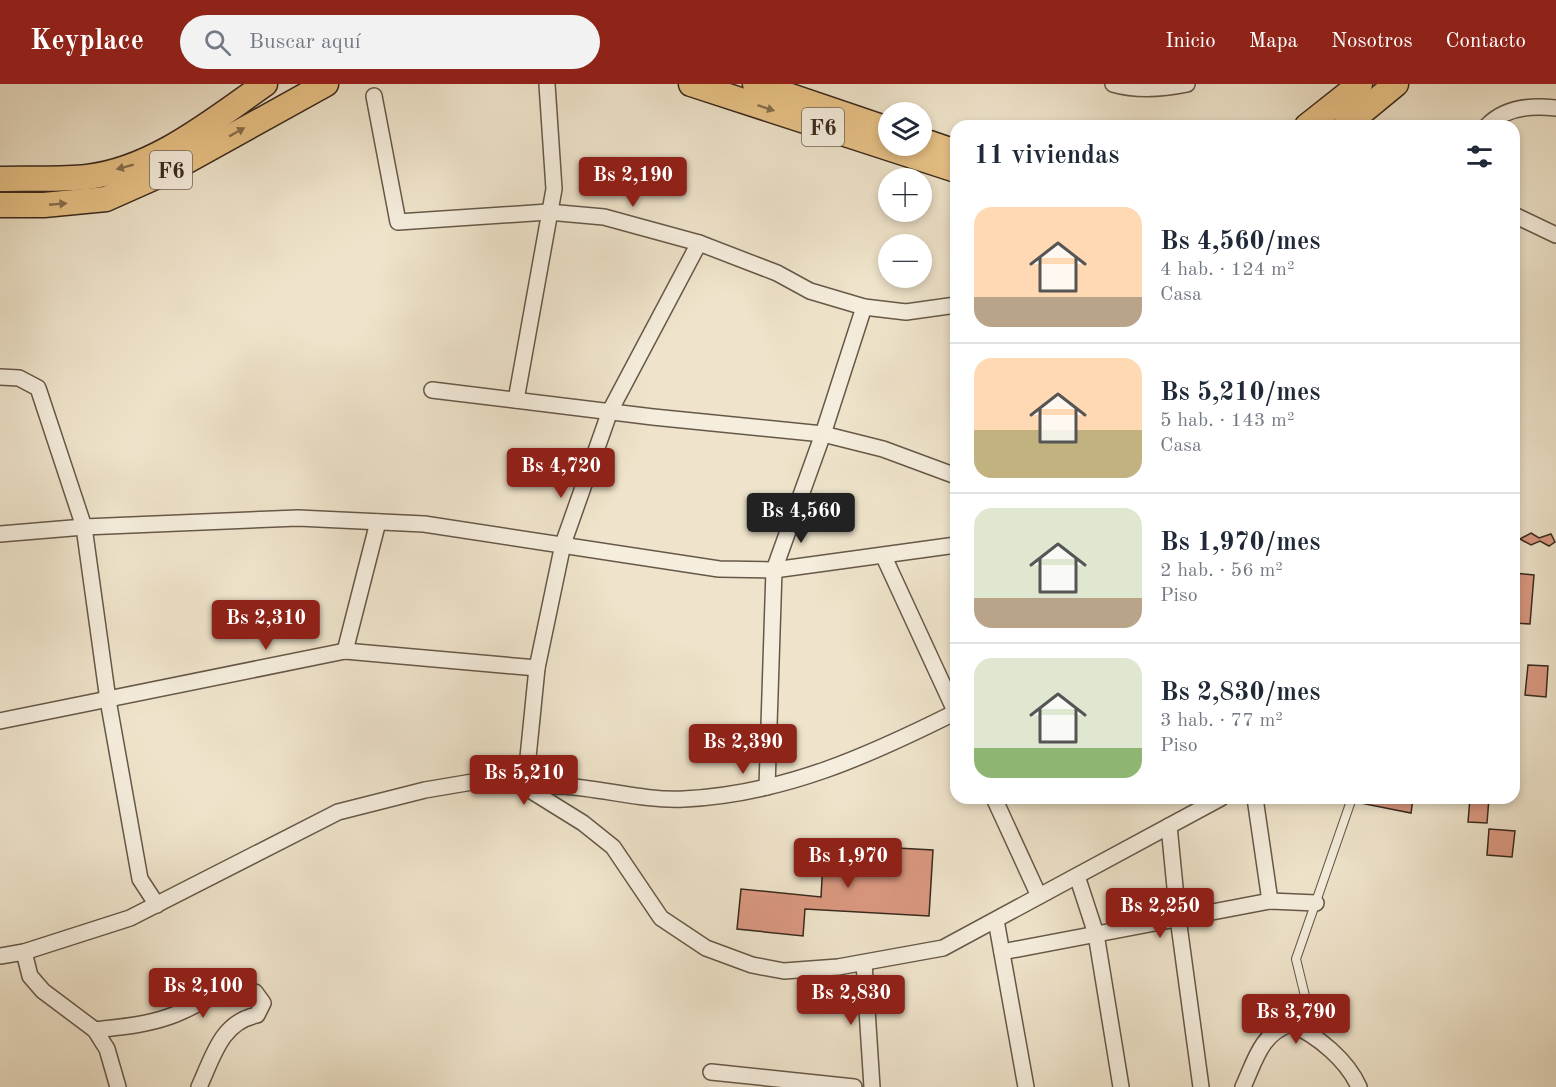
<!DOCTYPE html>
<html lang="es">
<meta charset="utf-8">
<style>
:root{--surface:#fff;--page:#f2f2f3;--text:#1f2937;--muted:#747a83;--line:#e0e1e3;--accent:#8f2418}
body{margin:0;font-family:"Old Standard TT",serif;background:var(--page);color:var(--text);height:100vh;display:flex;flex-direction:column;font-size:22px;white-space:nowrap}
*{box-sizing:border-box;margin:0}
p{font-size:20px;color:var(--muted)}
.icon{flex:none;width:33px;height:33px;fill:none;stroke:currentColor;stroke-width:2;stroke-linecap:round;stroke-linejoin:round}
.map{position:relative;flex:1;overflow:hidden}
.panel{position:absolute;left:950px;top:36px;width:570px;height:684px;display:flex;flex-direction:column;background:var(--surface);border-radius:18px;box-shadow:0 3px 9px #0003}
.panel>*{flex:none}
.buttons{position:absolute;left:878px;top:18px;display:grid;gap:12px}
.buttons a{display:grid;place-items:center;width:54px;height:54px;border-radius:50%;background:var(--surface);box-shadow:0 3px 9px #0003;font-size:30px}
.price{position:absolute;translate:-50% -51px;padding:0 14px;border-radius:6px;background:var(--accent);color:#fff;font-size:20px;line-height:39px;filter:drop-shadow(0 2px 3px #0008)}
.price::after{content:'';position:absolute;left:50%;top:36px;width:18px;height:14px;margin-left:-9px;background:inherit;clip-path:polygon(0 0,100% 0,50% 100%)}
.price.selected{background:#222;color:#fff}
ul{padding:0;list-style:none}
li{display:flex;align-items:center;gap:18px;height:150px;padding:0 24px}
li+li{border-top:2px solid var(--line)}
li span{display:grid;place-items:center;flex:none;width:168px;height:120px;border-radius:18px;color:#555}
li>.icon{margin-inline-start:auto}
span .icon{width:72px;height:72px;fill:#fffc;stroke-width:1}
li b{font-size:26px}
h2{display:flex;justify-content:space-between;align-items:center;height:72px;padding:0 24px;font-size:26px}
header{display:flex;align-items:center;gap:36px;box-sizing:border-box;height:84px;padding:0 30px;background:var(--accent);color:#fff}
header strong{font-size:28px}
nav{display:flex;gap:33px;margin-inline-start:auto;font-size:21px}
.search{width:420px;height:54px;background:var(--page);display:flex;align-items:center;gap:15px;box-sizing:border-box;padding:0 21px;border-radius:33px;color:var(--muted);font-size:22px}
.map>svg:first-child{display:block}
.building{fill:#da9880;stroke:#38291d;stroke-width:1.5}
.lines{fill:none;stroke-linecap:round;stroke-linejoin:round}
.service-casing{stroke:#665848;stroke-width:10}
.minor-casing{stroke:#665848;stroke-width:18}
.trunk-casing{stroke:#38291d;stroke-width:27}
.service{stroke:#f5eddd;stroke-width:8}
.minor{stroke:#f5eddd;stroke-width:15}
.trunk{stroke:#e8c286;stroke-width:24}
.oneway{fill:#876e4c}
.labels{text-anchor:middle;stroke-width:6;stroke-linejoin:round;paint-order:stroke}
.shield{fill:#f5eddd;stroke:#716457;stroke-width:1.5}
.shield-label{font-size:22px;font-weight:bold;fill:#38291d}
</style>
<header>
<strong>Keyplace</strong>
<div class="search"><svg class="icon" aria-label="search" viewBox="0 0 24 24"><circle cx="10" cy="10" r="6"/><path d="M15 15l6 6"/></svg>Buscar aquí</div>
<nav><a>Inicio</a><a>Mapa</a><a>Nosotros</a><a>Contacto</a></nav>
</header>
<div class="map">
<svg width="1556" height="1003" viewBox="0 0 1556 1003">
<rect width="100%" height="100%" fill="#efe4cb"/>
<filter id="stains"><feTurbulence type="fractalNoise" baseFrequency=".00333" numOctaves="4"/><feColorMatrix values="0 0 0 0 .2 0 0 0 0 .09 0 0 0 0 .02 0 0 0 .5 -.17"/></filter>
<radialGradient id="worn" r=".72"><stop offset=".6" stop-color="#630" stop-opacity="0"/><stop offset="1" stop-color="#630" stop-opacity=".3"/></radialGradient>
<g class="building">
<polygon points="1531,449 1539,454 1551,450 1555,458 1549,462 1540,457 1531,461 1520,455"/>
<polygon points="1514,489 1534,491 1530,540 1514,539"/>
<polygon points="1528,581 1548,582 1546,613 1525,611"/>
<polygon points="1360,714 1413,714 1411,729 1360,719"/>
<polygon points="1470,714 1489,714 1487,739 1468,738"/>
<polygon points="1489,745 1515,747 1512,773 1487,771"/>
<polygon points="824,760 933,766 929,832 805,825 803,852 737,845 741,805 821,813"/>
</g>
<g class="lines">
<g class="service-casing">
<polyline id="service" points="1315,953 1296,875 1352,714"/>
</g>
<g class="minor-casing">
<g id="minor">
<path d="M1113 0C1137 7 1163 5 1187 0"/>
<polyline points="374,12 398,138 548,128 604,133 699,159 777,189 810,207 864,223 906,228 956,221"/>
<path d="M1487 42C1505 23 1531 21 1556 24"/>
<polyline points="1514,131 1556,151"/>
<path d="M699 159 610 327 563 460 537 584 525 703C537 703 549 702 561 702 602 704 643 717 684 715 784 710 868 672 956 628"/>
<polyline points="0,293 19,294 38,304 84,443 108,616 140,795 157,821"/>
<polyline points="432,306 653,333 823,350 883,365 956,392"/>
<polyline points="516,316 554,105 547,0"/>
<polyline points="0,450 84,443 298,434 424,440 719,485 774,486 956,461"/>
<polyline points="884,473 956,629"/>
<polyline points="345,567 378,438"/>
<polyline points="0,637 345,567 537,584"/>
<polyline points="767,703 774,486 823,350 864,223"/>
<polyline points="994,714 1039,812"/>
<polyline points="1255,714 1270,817"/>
<polyline points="1169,742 1178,834 1201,1003"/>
<polyline points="1077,792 1096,850 1121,1003"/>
<polyline points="996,836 1026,1003"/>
<polyline points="24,868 30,892 43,907 95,946 107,965 118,1003"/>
<polyline points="1002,868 1270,817 1316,819"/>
<polyline points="0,872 24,868 130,834 338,728 425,706 490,695 525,703 583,739 613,763 661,834 706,864 752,881 784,887 838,883 943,864 1221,714"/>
<polyline points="864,879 872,1003"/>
<path d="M95 946C120 943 145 941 168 933 204 921 212 903 255 908L263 919 257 931C221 938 213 973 199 1003"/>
<polyline points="711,988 854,1003"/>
<path d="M1243 1003C1255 977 1261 949 1291 940 1318 952 1347 976 1359 1003"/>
</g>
</g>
<g class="trunk-casing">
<g id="trunk">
<polyline points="691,0 956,86"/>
<polyline points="755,0 888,45"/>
<polyline points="1307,42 1360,0"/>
<polyline points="1345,42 1396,0"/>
<polyline points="921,56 956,68"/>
<path d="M0 95C29 94 59 96 87 93 154 85 212 37 265 0"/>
<polyline points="0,121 44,121 106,115 169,87 326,0"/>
</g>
</g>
<use href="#service" class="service"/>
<use href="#minor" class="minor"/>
<use href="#trunk" class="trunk"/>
</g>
<defs><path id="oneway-solid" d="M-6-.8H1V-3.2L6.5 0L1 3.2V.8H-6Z" transform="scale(1.5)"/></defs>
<g class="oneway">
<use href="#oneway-solid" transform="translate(766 24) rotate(18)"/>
<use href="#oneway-solid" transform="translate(237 48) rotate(-29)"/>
<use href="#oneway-solid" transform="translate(125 83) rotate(165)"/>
<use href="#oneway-solid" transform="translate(58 120) rotate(-5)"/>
</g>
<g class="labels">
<g class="shield">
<rect x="802" y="24" width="42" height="38" rx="4.5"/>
<rect x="150" y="67" width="42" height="38" rx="4.5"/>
</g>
<g class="shield-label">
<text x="823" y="51">F6</text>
<text x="171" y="94">F6</text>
</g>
</g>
<rect width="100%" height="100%" filter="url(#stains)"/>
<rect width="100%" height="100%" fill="url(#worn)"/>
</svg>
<div class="buttons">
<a><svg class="icon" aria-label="layers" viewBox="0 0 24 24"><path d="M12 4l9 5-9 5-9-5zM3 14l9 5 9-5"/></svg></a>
<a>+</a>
<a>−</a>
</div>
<b class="price" style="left:633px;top:124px">Bs 2,190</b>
<b class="price" style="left:561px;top:415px">Bs 4,720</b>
<b class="price selected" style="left:801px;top:460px">Bs 4,560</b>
<b class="price" style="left:266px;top:567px">Bs 2,310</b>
<b class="price" style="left:743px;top:691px">Bs 2,390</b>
<b class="price" style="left:524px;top:722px">Bs 5,210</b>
<b class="price" style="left:848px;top:805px">Bs 1,970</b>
<b class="price" style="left:1160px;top:855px">Bs 2,250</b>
<b class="price" style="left:203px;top:935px">Bs 2,100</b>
<b class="price" style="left:851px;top:942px">Bs 2,830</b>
<b class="price" style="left:1296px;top:961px">Bs 3,790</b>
<section class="panel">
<h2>11 viviendas<svg class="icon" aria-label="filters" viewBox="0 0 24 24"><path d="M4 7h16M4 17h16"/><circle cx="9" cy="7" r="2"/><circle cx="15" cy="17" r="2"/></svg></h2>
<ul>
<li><span style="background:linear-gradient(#ffd9b3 75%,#b9a48a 0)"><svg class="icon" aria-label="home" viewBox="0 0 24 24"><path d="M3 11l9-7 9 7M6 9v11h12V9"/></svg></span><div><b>Bs 4,560/mes</b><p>4 hab. · 124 m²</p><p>Casa</p></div></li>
<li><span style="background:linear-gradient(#ffd9b3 60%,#c2b280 0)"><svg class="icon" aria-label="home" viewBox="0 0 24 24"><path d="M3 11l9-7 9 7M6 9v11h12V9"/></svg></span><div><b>Bs 5,210/mes</b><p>5 hab. · 143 m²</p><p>Casa</p></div></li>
<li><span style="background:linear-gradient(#dfe7d0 75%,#b9a48a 0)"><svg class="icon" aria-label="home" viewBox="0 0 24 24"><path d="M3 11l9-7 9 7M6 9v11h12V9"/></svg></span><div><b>Bs 1,970/mes</b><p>2 hab. · 56 m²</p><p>Piso</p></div></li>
<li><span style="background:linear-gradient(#dfe7d0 75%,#8fb573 0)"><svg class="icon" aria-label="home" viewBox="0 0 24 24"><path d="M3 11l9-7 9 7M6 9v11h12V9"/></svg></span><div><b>Bs 2,830/mes</b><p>3 hab. · 77 m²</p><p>Piso</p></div></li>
</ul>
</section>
</div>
